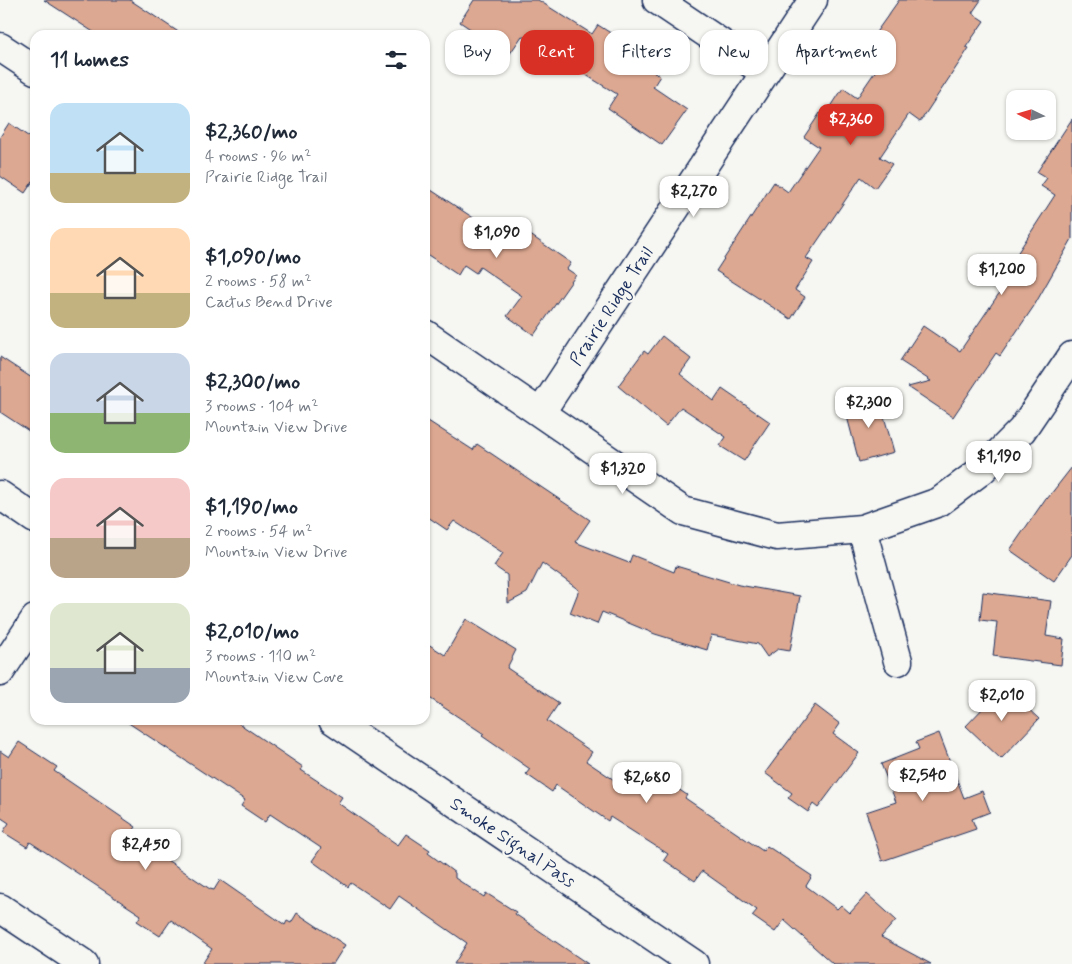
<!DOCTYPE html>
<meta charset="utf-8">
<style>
:root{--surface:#fff;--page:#f6f6f7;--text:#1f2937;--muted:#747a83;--accent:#d93025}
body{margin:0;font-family:Mynerve,sans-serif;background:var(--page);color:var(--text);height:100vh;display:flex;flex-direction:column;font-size:19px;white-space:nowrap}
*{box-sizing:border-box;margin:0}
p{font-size:16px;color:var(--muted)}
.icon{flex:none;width:28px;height:28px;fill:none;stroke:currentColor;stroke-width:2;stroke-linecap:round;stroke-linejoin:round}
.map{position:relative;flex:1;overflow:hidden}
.sheet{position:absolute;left:30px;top:30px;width:400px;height:695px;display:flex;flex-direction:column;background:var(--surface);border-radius:15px;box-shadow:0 1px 4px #0004}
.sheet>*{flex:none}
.guide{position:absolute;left:445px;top:30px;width:475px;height:45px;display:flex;gap:10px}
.needle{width:32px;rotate:275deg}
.fabs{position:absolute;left:1006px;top:90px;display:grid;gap:10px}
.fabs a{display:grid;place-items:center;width:50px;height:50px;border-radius:10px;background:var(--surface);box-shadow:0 1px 4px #0004;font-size:25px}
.price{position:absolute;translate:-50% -42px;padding:0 11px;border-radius:10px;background:#fff;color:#222;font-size:16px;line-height:32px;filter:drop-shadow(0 1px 2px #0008)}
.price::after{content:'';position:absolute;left:50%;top:30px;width:15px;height:11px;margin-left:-8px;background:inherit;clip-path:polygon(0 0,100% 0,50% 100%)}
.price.selected{background:var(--accent);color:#fff}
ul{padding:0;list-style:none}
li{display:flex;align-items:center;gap:15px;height:125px;padding:0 20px}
li span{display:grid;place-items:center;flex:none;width:140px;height:100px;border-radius:15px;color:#555}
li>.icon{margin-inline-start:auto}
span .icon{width:60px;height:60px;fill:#fffc;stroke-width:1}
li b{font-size:21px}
h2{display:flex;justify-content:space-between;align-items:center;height:60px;padding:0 20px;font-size:21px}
.tag{padding:0 18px;border-radius:15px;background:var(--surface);box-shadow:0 1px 4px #0004;font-size:18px;line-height:45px}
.tag.selected{background:var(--accent);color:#fff}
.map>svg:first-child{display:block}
.building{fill:#dda891;stroke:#1b2f5e}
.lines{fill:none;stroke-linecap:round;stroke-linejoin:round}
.minor-casing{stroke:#1b2f5e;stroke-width:31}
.minor{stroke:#f6f6f2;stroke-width:28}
.labels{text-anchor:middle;stroke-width:4.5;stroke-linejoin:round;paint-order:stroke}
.street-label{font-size:18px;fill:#1b2f5e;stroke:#f6f6f2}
</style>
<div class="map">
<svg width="1072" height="964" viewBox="0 0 1072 964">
<rect width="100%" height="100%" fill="#f6f6f2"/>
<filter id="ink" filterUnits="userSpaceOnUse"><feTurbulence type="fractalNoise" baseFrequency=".02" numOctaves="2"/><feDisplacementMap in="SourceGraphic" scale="10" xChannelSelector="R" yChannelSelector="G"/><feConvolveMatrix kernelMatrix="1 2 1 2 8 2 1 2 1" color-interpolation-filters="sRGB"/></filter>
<g filter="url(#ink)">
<g class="building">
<polygon points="44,0 130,0 183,35 98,35"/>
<polygon points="474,0 538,0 592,34 598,25 620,39 616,45 660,76 653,87 687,110 662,145 608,108 617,94 522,36 509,55 460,22"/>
<polygon points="899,0 981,0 972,13 984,21 966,47 969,48 920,122 909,114 880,157 892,164 875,188 861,177 806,258 813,262 795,290 805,297 791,319 716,271 774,182 788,192 819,147 804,137 820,113 825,116 843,88 857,98 885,57 867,45"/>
<polygon points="1072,119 1072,239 1034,306 1000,356 996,353 953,417 908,387 931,381 900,361 923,326 960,351 1019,264 1013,260 1055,195 1041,186 1047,178 1037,172"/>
<polygon points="9,123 35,141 35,178 25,193 0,176 0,137"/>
<polygon points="425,186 516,246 526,232 571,263 567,269 576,275 534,335 507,316 522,296 480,267 476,273 464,265 458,275 425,253"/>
<polygon points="662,336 691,359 680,374 714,401 722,389 770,422 744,461 720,446 726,437 681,407 666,426 618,386 644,351 648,354"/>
<polygon points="0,357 35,380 35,435 0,412"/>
<polygon points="878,395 894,452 859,462 844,405"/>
<polygon points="425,419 473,450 477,444 590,520 575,542 629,563 632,555 674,572 676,566 739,585 800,596 790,651 778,649 767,657 758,644 711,635 707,650 655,634 602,612 597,624 570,613 579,590 542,563 527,593 508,603 507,575 494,566 503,553 454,521 447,530 425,515"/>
<polygon points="1072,467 1072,555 1054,581 1010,550 1046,498 1047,499"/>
<polygon points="983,592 1051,601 1046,636 1064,639 1061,665 993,656 997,622 980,620"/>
<polygon points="466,619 516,650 507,668 559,703 547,721 592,752 586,761 632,792 647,768 687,795 685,798 763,851 767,846 812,876 806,886 837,909 841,905 850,913 867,894 896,920 881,937 931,964 833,964 784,920 775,932 752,916 757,910 702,871 695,881 664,860 668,854 610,817 608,821 556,785 552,792 526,774 530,769 482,736 484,734 425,695 425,642 445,655"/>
<polygon points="1004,686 1039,719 1001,759 966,726"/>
<polygon points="815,705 840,724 833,734 859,753 818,808 813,804 808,812 788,798 792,793 765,773"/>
<polygon points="124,720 234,720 303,767 301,770 342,797 338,803 398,845 406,834 430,850 428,853 455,873 455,878 484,897 486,893 516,912 515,914 588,964 454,964 467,943 399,896 390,909 351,883 348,887 312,861 321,848 270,814 265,822 241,806 245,800"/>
<polygon points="939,733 964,798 982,791 990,812 972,819 976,829 882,861 866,812 896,802 881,764 919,749 916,742"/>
<polygon points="19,742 57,767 54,771 136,827 130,835 210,889 214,890 220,880 285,925 287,921 291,923 297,913 345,945 333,964 202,964 212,949 171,920 160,936 137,921 141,915 30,842 27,847 3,832 9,823 0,817 0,751 9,757"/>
</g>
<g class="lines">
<g class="minor-casing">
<g id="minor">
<polyline points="657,0 764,72"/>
<polyline points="0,47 35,70"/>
<polyline points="425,334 683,511 777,536 862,529 939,502 982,470 1022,430 1072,356"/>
<polyline points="541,412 813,0"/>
<polyline points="0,495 35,519"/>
<polyline points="862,529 898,661"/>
<polyline points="0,672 35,619"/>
<polyline points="333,720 694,964"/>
<polyline points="0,908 84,964"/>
</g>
</g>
<use href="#minor" class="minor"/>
</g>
</g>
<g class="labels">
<g class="street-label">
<text transform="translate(611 306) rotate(-57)" y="6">Prairie Ridge Trail</text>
<text transform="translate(513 842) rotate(34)" y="6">Smoke Signal Pass</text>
</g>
</g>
</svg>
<div class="fabs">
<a><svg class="needle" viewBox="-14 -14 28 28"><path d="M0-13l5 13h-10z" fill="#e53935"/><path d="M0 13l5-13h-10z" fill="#747a83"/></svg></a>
</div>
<b class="price selected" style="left:851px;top:146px">$2,360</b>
<b class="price" style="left:694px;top:218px">$2,270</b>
<b class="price" style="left:497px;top:259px">$1,090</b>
<b class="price" style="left:1002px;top:296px">$1,200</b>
<b class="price" style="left:869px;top:429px">$2,300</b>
<b class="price" style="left:999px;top:483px">$1,190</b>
<b class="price" style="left:623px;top:495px">$1,320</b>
<b class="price" style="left:1002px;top:722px">$2,010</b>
<b class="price" style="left:923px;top:802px">$2,540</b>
<b class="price" style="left:647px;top:804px">$2,680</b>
<b class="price" style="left:146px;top:871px">$2,450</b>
<div class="guide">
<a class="tag">Buy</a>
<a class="tag selected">Rent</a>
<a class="tag">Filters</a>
<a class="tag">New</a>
<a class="tag">Apartment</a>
</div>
<section class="sheet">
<h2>11 homes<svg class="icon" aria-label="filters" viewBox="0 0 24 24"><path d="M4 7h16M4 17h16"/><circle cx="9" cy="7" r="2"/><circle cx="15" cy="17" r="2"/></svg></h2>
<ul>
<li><span style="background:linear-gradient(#bfe0f5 70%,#c2b280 0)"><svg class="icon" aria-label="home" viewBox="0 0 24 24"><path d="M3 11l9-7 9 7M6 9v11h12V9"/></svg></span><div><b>$2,360/mo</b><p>4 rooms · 96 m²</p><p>Prairie Ridge Trail</p></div></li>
<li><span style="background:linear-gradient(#ffd9b3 65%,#c2b280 0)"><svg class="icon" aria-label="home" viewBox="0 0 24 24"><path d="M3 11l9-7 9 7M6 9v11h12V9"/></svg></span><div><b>$1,090/mo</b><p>2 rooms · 58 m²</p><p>Cactus Bend Drive</p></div></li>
<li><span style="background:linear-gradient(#c9d6e8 60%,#8fb573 0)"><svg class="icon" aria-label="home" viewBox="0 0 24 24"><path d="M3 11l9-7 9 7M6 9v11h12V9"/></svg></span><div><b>$2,300/mo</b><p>3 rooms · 104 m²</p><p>Mountain View Drive</p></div></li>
<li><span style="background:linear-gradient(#f6c9c9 60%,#b9a48a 0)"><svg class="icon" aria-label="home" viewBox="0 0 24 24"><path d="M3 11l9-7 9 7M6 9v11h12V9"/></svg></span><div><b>$1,190/mo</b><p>2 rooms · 54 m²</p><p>Mountain View Drive</p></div></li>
<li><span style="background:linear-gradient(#dfe7d0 65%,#9aa5b1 0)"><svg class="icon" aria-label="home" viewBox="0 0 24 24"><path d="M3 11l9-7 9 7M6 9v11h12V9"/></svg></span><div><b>$2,010/mo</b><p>3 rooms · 110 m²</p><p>Mountain View Cove</p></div></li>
</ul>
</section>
</div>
